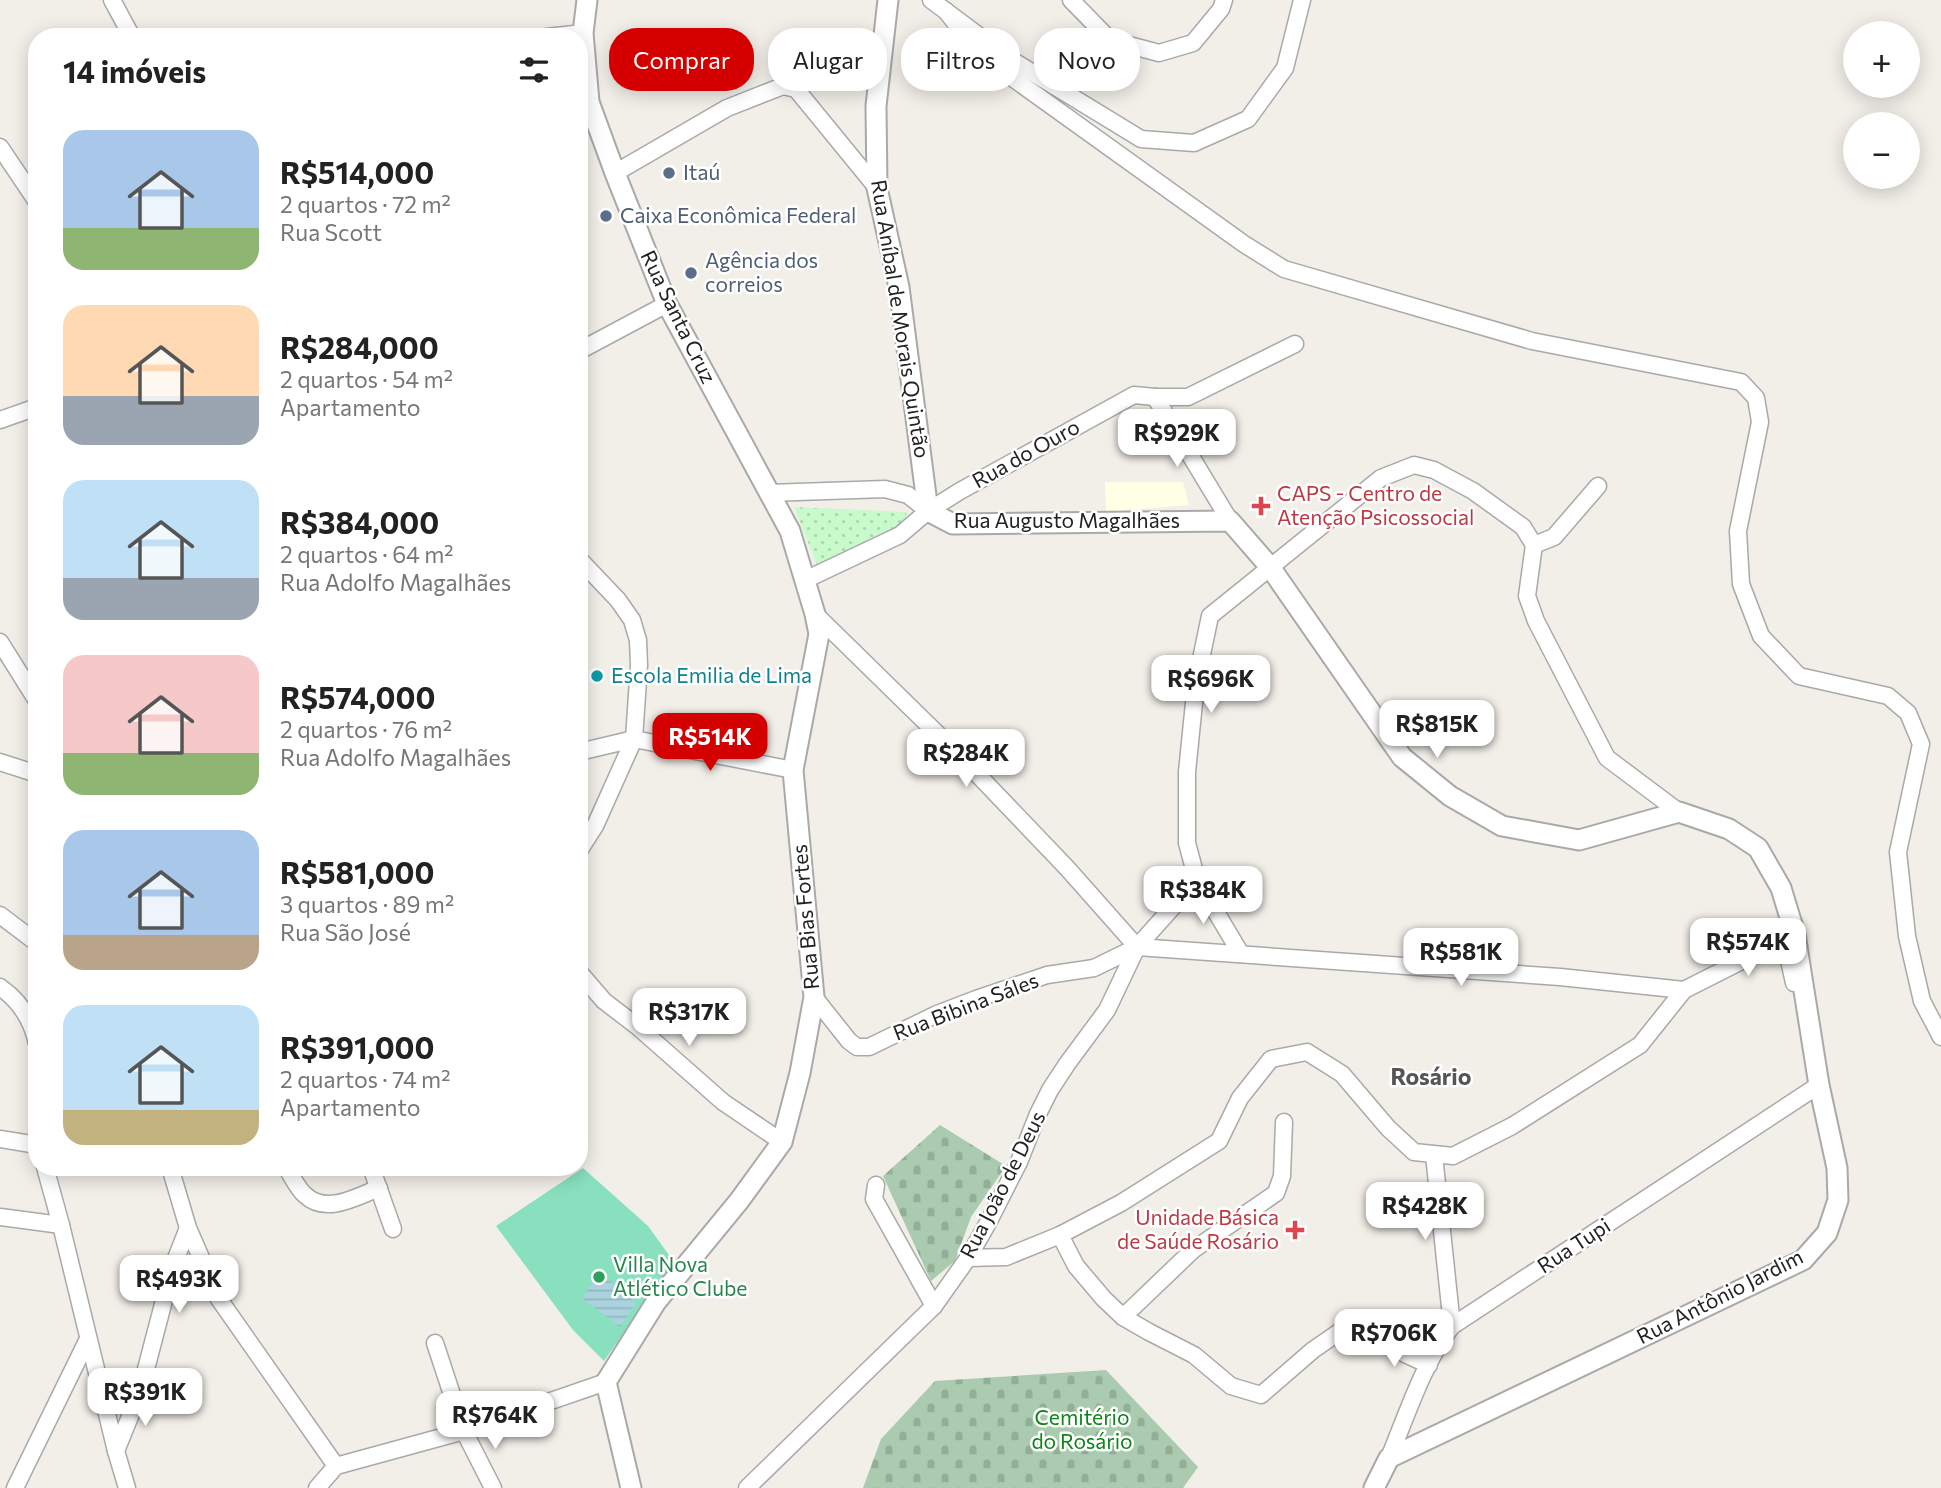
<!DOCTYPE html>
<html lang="pt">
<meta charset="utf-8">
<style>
:root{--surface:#fff;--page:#f6f6f6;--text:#222;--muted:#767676;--accent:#d40000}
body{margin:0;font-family:Commissioner,sans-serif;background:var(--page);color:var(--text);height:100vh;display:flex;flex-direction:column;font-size:26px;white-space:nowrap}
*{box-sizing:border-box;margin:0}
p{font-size:23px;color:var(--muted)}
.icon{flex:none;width:38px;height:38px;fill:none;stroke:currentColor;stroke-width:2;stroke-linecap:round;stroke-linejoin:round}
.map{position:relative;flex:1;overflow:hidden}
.drawer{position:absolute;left:28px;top:28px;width:560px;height:1148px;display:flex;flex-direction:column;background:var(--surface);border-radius:28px;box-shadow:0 4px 18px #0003}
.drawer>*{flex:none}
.guide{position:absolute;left:609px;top:28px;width:665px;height:63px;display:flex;gap:14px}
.buttons{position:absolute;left:1843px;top:21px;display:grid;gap:14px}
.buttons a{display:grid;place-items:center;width:77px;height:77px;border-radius:50%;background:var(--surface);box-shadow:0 4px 18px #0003;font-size:35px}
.price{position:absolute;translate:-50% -60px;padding:0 16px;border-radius:14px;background:#fff;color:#222;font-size:23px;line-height:46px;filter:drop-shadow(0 2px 4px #0008)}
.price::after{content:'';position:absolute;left:50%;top:42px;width:21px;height:16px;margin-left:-10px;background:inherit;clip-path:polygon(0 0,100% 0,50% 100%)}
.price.on{background:var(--accent);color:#fff}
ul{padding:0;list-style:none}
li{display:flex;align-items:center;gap:21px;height:175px;padding:0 35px}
li span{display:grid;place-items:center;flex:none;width:196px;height:140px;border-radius:21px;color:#555}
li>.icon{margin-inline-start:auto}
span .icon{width:84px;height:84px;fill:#fffc;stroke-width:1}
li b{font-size:30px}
h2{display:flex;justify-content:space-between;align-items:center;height:84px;padding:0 35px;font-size:30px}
.tag{padding:0 24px;border-radius:28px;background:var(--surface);box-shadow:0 4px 18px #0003;font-size:24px;line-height:63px}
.tag.on{background:var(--accent);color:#fff}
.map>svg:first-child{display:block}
.education{fill:#ffffe5}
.cemetery{fill:url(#cemetery-stones)}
.park{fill:url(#park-dots)}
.pitch{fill:#88e0be}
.water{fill:url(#water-rules)}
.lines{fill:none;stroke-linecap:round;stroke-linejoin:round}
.minor-casing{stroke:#a9a9a9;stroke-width:19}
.tertiary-casing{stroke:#a9a9a9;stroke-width:23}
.minor{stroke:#fff;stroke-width:16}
.tertiary{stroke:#fff;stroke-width:19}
.service-dot{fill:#5c6f8a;stroke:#fff;stroke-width:2.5}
.health-dot{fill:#e0444e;stroke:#fff;stroke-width:2.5}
.culture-dot{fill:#0f9aa8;stroke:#fff;stroke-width:2.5}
.leisure-dot{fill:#2e9e5b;stroke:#fff;stroke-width:2.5}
.labels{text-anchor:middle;stroke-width:5;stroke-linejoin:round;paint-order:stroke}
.service-label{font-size:21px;fill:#4e5e75;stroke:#fff;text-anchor:start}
.street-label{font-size:21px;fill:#222;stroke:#fff}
.health-label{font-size:21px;fill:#be3a42;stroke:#fff;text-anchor:start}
.culture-label{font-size:21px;fill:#0d838f;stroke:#fff;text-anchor:start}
.leisure-label{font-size:21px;fill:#27864d;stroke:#fff;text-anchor:start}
.park-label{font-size:21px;fill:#0c8416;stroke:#fff}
.neighbourhood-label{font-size:23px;font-weight:bold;fill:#555;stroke:#fff}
</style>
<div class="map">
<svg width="1941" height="1488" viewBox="0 0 1941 1488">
<defs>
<pattern id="cemetery-stones" width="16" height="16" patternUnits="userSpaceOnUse" patternTransform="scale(1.75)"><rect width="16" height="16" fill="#aacbaf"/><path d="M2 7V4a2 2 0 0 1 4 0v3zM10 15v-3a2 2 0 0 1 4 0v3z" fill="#92ae96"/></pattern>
<pattern id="park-dots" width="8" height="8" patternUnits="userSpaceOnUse" patternTransform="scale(1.75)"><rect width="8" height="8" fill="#c8facc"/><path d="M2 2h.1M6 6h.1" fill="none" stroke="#acd6af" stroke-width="1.8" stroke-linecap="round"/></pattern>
<pattern id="water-rules" width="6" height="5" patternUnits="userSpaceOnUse" patternTransform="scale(1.75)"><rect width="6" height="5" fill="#aad3df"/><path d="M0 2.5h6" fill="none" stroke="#92b5bf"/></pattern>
</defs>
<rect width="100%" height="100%" fill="#f2efe9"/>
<polygon class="education" points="1105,482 1183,482 1189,505 1106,512"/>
<g class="cemetery">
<polygon points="940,1125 1006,1166 971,1217 955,1261 931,1281 883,1176"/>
<polygon points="1106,1370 1198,1467 1183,1488 863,1488 881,1439 935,1381"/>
</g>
<polygon class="park" points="794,507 907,512 904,523 818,567"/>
<polygon class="pitch" points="583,1168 648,1226 674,1262 604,1361 573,1330 496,1226"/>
<polygon class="water" points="600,1272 636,1303 620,1327 582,1298"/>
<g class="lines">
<g class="minor-casing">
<g id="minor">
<polyline points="112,0 132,37"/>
<polyline points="931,0 1010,59 1141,139 1194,143 1248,119 1285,68 1302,0"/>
<polyline points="1071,0 1110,40 1159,53 1193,43 1221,9 1224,0"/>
<polyline points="946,11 978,52 1007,74 1244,244 1284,269 1532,341 1741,382 1756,398 1760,422 1738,531 1741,584 1761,636 1799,676 1888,696 1908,713 1921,744 1898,852 1907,936 1922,1001 1941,1037"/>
<polyline points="547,37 583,33"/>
<polyline points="0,147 37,202"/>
<polyline points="615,173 727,108 783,86 796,89 877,188"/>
<polyline points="579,351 667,304"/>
<polyline points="1155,397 1230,521"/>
<polyline points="0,420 37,407"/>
<polyline points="1598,486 1554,537 1534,545 1527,596 1536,621 1607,758 1679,812"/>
<polyline points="768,493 885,489 908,495 928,511"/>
<polyline points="579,559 618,600 632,620 638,640 639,665 634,739 595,826 579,851"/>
<polyline points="805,580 900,535 928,511 960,491 1134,395 1155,397 1188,397 1295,344"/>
<polyline points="815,614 957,753 1067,868 1137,947"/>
<polyline points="0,642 37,701"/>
<polyline points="579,752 634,739 793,770"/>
<polyline points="0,762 37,774"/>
<polyline points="0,915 37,943"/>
<polyline points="1776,943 1787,951 1794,983"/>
<polyline points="1137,947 1560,977 1684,990"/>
<polyline points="1241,954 1197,880 1187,843 1187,772 1196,683 1210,616 1381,478 1414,465 1434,470 1473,491 1523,527 1534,545"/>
<polyline points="579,972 604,1001 638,1027 723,1102 782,1142"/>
<path d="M0 987C20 1001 32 1019 37 1044"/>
<polyline points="814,997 849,1041 857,1047 869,1047 937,1014 976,999 1047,975 1094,968 1137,947"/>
<polyline points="0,1139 37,1145"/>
<polyline points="1434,1155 1452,1326"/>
<polyline points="45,1167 61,1225 116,1451 127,1488"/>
<polyline points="170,1167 188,1228 219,1299 336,1466"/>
<path d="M286 1167C292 1176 297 1188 305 1195 326 1215 356 1197 379 1188"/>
<polyline points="371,1167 393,1229"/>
<polyline points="876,1185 874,1199 934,1306"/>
<polyline points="0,1217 61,1225"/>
<polyline points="1060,1235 1076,1266 1104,1299 1123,1317 1149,1332 1194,1355 1231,1386 1261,1395 1313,1350 1342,1330 1369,1327 1392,1335 1407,1331 1446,1334"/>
<polyline points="968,1258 1006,1257 1060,1235 1121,1203 1219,1141 1240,1098 1271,1059 1307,1052 1342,1074 1388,1128 1414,1152 1453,1156 1512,1126 1640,1045 1684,990 1795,934"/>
<polyline points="1123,1317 1193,1250 1276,1193 1282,1176 1284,1122"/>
<polyline points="1392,1335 1405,1354 1429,1365"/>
<polyline points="435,1343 464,1431 493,1488"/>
<polyline points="116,1451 140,1392 173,1266 188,1228"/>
<path d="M1389 1458C1406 1417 1424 1361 1452 1326L1819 1085"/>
<polyline points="15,1488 88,1339"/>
<polyline points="317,1488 336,1466 464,1431 606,1382"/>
<polyline points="747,1488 934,1306 968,1258 989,1221 1019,1162 1038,1114 1050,1090 1067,1064 1107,1010 1137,947 1197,880"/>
</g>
</g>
<g class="tertiary-casing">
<g id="tertiary">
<polyline points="587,0 583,33 589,102 615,173 667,304 790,531 815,614 819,634 793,770 814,997 800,1073 782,1142 739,1201 656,1302 606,1382 631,1488"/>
<polyline points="888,0 876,106 877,188 899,287 928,511 953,524 1230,521 1270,567 1402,757 1450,796 1502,826 1579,840 1679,812 1729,829 1758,848 1781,888 1795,934 1819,1085 1837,1168 1838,1200 1827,1233 1803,1260 1389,1458 1374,1488"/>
</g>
</g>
<use href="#minor" class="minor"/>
<use href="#tertiary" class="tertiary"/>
</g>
<g class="service-dot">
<circle cx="669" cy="173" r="7"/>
<circle cx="606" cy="216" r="7"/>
<circle cx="691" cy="273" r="7"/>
</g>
<g class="health-dot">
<path d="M1257.5 495.5h7v7h7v7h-7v7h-7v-7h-7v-7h7z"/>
<path d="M1291.5 1219.5h7v7h7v7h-7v7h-7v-7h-7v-7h7z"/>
</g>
<circle class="culture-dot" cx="597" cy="676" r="7"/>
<circle class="leisure-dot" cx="599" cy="1277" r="7"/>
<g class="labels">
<g class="service-label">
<text x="683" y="180">Itaú</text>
<text x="620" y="223">Caixa Econômica Federal</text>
<text x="705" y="268">Agência dos<tspan x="705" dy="24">correios</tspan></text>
</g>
<g class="street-label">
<text transform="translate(678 317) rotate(64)" y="7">Rua Santa Cruz</text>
<text transform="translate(900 319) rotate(81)" y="7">Rua Aníbal de Morais Quintão</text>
<text transform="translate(1026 454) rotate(-29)" y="7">Rua do Ouro</text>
<text x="1067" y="528">Rua Augusto Magalhães</text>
<text transform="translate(806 917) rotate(-95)" y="7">Rua Bias Fortes</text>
<text transform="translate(966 1007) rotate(-21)" y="7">Rua Bibina Sáles</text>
<text transform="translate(1003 1185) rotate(-63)" y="7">Rua João de Deus</text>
<text transform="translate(1574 1246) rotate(-33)" y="7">Rua Tupi</text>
<text transform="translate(1720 1297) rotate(-27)" y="7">Rua Antônio Jardim</text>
</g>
<g class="health-label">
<text x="1277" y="501">CAPS - Centro de<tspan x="1277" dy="24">Atenção Psicossocial</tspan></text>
<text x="1279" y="1225" text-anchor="end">Unidade Básica<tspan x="1279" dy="24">de Saúde Rosário</tspan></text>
</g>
<g class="culture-label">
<text x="611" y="683">Escola Emilia de Lima</text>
</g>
<g class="leisure-label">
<text x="613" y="1272">Villa Nova<tspan x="613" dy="24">Atlético Clube</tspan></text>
</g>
<g class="park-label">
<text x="1082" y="1425">Cemitério<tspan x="1082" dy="24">do Rosário</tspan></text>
</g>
<g class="neighbourhood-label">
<text x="1431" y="1085">Rosário</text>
</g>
</g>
</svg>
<div class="buttons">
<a>+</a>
<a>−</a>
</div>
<b class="price" style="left:1177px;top:469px">R$929K</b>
<b class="price" style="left:1211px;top:715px">R$696K</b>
<b class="price" style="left:1437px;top:760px">R$815K</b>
<b class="price on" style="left:710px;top:773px">R$514K</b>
<b class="price" style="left:966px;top:789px">R$284K</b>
<b class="price" style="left:1203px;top:926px">R$384K</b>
<b class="price" style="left:1748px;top:978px">R$574K</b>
<b class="price" style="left:1461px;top:988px">R$581K</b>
<b class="price" style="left:689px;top:1048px">R$317K</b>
<b class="price" style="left:1425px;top:1242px">R$428K</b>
<b class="price" style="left:179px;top:1315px">R$493K</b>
<b class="price" style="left:1394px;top:1369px">R$706K</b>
<b class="price" style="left:145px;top:1428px">R$391K</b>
<b class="price" style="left:495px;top:1451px">R$764K</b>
<div class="guide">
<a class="tag on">Comprar</a>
<a class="tag">Alugar</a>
<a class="tag">Filtros</a>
<a class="tag">Novo</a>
</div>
<section class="drawer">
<h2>14 imóveis<svg class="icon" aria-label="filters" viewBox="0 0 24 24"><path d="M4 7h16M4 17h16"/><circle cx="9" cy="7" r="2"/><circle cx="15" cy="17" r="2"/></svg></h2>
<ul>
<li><span style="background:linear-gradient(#a9c7e8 70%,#8fb573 0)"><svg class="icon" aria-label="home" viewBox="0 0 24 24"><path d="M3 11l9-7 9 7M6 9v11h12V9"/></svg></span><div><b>R$514,000</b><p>2 quartos · 72 m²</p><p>Rua Scott</p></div></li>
<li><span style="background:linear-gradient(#ffd9b3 65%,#9aa5b1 0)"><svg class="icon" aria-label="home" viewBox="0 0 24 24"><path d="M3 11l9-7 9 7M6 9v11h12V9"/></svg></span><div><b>R$284,000</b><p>2 quartos · 54 m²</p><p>Apartamento</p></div></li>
<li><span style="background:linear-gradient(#bfe0f5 70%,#9aa5b1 0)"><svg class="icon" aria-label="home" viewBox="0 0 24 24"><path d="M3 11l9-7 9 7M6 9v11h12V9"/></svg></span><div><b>R$384,000</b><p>2 quartos · 64 m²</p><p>Rua Adolfo Magalhães</p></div></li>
<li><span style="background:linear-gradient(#f6c9c9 70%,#8fb573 0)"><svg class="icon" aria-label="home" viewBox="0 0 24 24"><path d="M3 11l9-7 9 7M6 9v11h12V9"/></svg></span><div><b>R$574,000</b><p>2 quartos · 76 m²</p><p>Rua Adolfo Magalhães</p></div></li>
<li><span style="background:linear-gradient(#a9c7e8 75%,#b9a48a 0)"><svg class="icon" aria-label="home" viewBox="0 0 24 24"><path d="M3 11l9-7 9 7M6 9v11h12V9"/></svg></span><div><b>R$581,000</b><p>3 quartos · 89 m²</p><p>Rua São José</p></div></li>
<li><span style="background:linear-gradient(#bfe0f5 75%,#c2b280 0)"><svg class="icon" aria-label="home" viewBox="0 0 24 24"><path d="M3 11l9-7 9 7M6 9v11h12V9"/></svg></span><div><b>R$391,000</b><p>2 quartos · 74 m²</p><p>Apartamento</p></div></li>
</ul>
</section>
</div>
